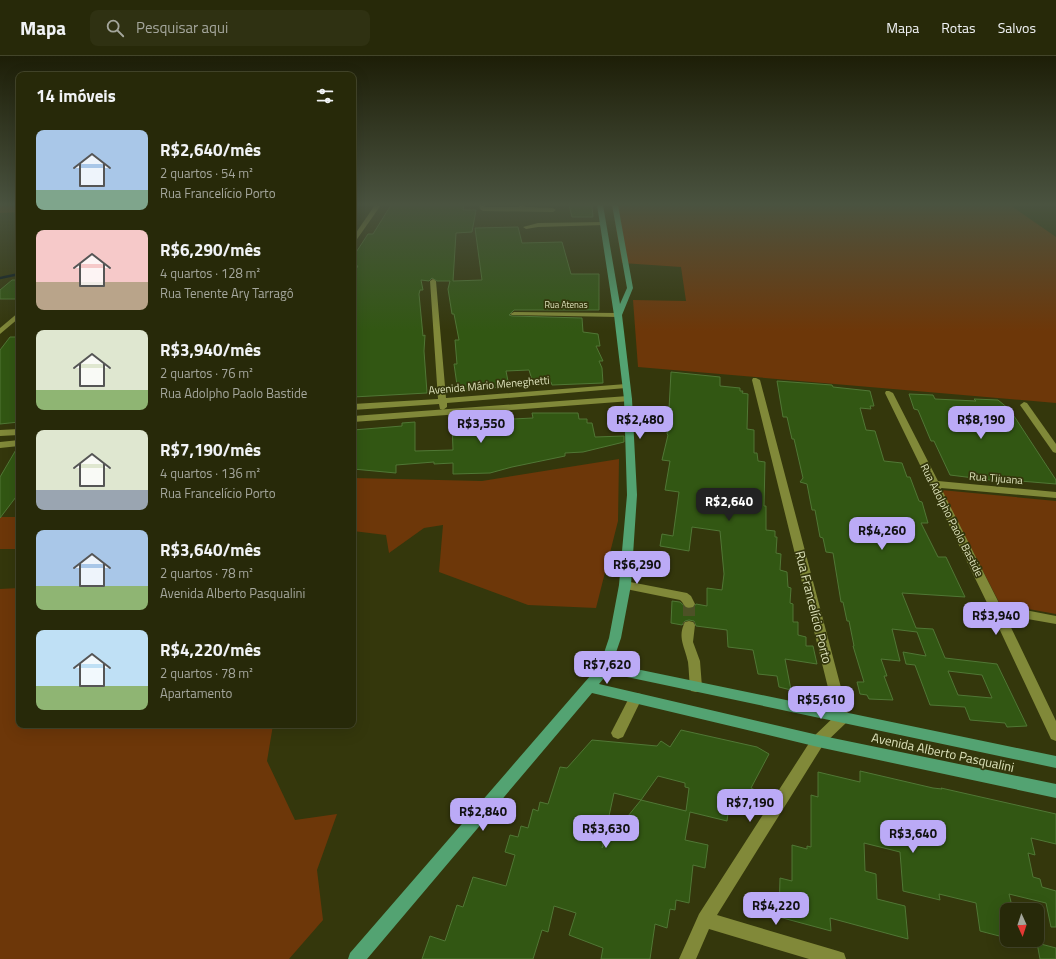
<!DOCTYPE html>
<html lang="pt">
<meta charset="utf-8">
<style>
:root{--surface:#272909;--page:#2f3112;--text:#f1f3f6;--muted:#a4a69c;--line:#43452a;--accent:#bbaaf6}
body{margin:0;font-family:"Titillium Web",sans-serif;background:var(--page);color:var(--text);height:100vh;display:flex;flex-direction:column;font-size:15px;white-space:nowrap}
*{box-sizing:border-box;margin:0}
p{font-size:13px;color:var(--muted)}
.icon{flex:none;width:22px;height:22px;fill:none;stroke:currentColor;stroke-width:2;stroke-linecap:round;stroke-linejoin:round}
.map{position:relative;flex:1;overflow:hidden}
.sheet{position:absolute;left:16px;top:16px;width:340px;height:656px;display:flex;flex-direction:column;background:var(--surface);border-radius:8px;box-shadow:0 4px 16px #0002,0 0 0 1px var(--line)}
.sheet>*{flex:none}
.needle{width:26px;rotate:177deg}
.controls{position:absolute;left:1000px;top:847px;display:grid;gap:8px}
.controls a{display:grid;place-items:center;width:44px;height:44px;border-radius:8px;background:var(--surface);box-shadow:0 4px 16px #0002,0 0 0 1px var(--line);font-size:20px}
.price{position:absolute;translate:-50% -34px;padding:0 9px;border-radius:8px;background:var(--accent);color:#111;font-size:13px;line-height:26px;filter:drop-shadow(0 1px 2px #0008)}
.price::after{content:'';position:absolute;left:50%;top:24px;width:12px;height:9px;margin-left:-6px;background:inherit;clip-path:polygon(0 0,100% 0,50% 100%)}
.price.current{background:#222;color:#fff}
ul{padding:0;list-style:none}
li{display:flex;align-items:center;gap:12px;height:100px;padding:0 20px}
li span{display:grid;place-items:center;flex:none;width:112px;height:80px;border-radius:8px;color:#555}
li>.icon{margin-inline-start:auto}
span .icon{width:48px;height:48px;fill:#fffc;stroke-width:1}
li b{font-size:17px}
h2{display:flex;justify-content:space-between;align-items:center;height:48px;padding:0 20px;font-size:17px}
header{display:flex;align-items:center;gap:24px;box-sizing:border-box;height:56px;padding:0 20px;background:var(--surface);border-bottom:1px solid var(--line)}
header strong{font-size:19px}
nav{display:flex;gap:22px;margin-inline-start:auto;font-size:14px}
.search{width:280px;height:36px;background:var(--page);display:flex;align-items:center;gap:10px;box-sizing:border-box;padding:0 14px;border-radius:8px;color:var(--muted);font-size:15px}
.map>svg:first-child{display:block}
.green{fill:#6d3709}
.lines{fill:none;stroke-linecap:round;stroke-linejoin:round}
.stream{stroke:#091a23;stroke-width:2.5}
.building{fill:#325713;stroke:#507735;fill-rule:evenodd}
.minor-tunnel{stroke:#4d5126;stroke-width:12;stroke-dasharray:12 6;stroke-linecap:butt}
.minor{fill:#818939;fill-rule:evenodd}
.major{fill:#53a372;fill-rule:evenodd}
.labels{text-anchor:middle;stroke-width:3.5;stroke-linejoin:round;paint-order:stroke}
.far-street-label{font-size:9px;fill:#dde2bb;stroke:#34370c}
.street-label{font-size:11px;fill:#dde2bb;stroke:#34370c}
.near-street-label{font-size:13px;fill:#dde2bb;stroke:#34370c}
</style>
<header>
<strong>Mapa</strong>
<div class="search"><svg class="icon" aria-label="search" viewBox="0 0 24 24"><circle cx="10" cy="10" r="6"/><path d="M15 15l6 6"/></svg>Pesquisar aqui</div>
<nav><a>Mapa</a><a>Rotas</a><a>Salvos</a></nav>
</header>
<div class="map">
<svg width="1056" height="903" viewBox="0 0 1056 903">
<rect width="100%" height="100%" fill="#34370c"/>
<g class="green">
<polygon points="0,149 19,149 19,156 0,157"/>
<polygon points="612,149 1010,149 1056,181 1056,347 638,311 633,244 686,245 681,211 622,207"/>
<polygon points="619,403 618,465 596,552 528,549 439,516 443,469 424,472 389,497 386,479 353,475 353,422 482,425"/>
<polygon points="941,434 1056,445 1056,558 1000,548"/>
<rect x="0" y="461" width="19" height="32"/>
<polygon points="19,532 19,669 273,669 267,705 295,764 337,758 317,814 323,864 289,903 0,903 0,533"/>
</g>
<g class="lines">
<polyline class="stream" points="0,222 19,218"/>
</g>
<g class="building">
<polygon points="391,149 464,149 463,154 476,154 472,176 456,177 453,225 482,224 475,172 518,171 522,187 562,186 571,218 599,218 599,254 514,254 509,259 512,260 582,262 583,276 598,278 600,290 596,290 603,305 599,305 602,312 603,327 552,329 551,326 533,327 529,314 506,315 509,330 458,336 454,308 457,308 455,284 459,284 454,258 452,258 448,233 450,225 437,225 432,222 429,225 421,224 423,234 420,234 419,238 423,280 425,279 424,295 427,337 353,341 353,218 358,210 353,210 353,201 368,178 373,178"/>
<polygon points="569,149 592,150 593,161 572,161"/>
<polygon points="12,224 19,224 19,243 0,243 0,234"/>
<polygon points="10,281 19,281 19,366 0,368 0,294"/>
<polygon points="671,316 720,321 720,330 740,332 740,335 743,335 742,337 748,338 747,373 754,374 754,397 757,397 758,405 765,406 764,450 766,450 766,474 775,475 775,481 777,481 776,497 781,498 780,514 787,516 788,531 791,532 790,547 793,548 793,566 798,566 798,579 806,581 806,590 813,590 817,608 785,603 791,634 779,631 777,620 758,618 753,594 728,591 727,574 696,570 694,565 689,564 685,565 682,569 671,567 672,545 680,546 688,553 693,552 696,548 707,550 707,532 722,534 724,518 720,475 692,471 689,495 660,490 662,478 673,480 679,436 665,434 670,405 662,404 668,379 667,378 668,370 661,370 662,355 664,352 669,353"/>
<path d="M777 325 832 329 833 331 870 335 874 350H870L871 353 860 352 866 374 875 375 884 405 902 407 907 421H910L919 445 922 446 928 467H921L938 501H946L965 541 902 537 916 572 933 573 945 602 997 608 1027 670 1007 671 1005 667 970 664 965 651 930 649 915 609 906 608 903 596 926 600 917 576 892 573 900 605 881 603 887 620H884L893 644 869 643 867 639 860 638 857 626H864L853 590H854L849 565H847L843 546H841L833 497 826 496 823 482 820 481 815 454H812L807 428 800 426 803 422 794 383H792L787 361H783ZM948 615 982 619 992 642 958 639Z"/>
<polygon points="909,338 933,339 935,343 976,345 974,343 998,344 1009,353 1016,363 1056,424 1056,428 1020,425 1022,428 950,419 934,385 931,385 918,354 914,353"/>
<polygon points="532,357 578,357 579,363 587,363 587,367 592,367 595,381 624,380 624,386 583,396 565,397 565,400 512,411 490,417 453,418 453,407 434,408 434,406 396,409 396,417 353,413 353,374 402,370 402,367 415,366 415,395 453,394 452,366 533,362"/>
<polygon points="17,392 19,392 19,437 0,462 0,421"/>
<path d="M681 674 757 691 769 698 751 732 771 742 769 747 738 740 737 750 729 749 727 765 690 756 685 784 708 789 705 812 693 809 689 847 676 844 675 854 670 853 667 872 655 868 650 903H601L603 892 569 879 576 857 554 850 548 876 542 874 533 903H422L430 880 445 885 457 849 463 851 473 821 506 830 515 799 505 796 510 779 518 781 521 770 528 772 533 753 538 755 540 746 548 748 560 711 567 712 592 684 657 690 661 685 670 691ZM658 720 685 727V731L689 732 686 755 641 744ZM614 737 641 744 602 792Z"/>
<polygon points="860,715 933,732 942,733 941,732 1056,758 1056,788 1031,782 1035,799 1028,797 1033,821 1040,823 1042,831 1056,835 1056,871 1051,871 1046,847 1009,838 1013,854 1007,854 1007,882 980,875 976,847 939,838 940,844 903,835 900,796 864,787 865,815 876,818 877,843 905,850 908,883 830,862 831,875 779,861 780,822 792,825 792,789 807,793 807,790 811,791 811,739 818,741 818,716 860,726"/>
<polygon points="1037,887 1056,892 1056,903 1040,903"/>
</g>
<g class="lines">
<polyline class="minor-tunnel" points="689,548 689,569"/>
<g class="minor">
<polygon points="375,149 381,149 355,186 353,187 353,181"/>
<polygon points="479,149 485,149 485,151 519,151 519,149 525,149 524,151 553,152 556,154 553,156 483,155 480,153"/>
<polygon points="603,166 605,167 605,169 538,171 526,173 523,171 538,167"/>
<polygon points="433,223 436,225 446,342 626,328 630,330 626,332 447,347 447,351 443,354 440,353 439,348 353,354 353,348 438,343 430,225"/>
<polygon points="19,256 19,262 0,278 0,272"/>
<polygon points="514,256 618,257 622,259 618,261 512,259 510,258"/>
<polygon points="753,322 756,322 760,324 849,662 847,666 823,689 717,859 838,895 844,897 846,903 809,903 709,873 696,903 679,903 699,858 813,681 835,660 752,324"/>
<polygon points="886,335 889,335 893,337 938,425 1056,436 1056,442 941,432 1000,549 1056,560 1056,568 1005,559 1056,665 1056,685 1051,683 990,553 885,337"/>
<polygon points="628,340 632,343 631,345 353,366 353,360"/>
<polygon points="1024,346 1027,347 1056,388 1056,397 1053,396 1020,349"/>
<polygon points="19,373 19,379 0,380 0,374"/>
<polygon points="19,384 19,390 0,392 0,386"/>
<path d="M625 525 687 537 691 540 695 548 693 551C684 554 685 548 680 544L621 532 619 529 621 526Z"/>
<path d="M689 565 693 566 695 569 693 586 700 605 702 631 701 635 696 636 691 635 690 631C689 623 689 614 688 606 685 591 677 581 685 566Z"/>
<polygon points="636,637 641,638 642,642 623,681 618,683 613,681 611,677 613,673 631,638"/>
</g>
<polygon class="major" points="597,149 603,149 620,248 627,232 612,149 618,149 633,232 622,259 632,343 637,439 631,529 621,582 612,608 1056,700 1056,712 608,617 599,628 818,679 1056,728 1056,742 818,691 592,637 367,903 348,903 350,897 584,627 600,609 609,582 619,529 627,439 624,343 614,259"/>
</g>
<linearGradient id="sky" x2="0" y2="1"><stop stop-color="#1d1e07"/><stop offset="0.54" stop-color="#4a5340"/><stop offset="1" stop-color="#4a5340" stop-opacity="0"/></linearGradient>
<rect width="1056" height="275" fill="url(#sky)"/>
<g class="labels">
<g class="far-street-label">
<text x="566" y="252">Rua Atenas</text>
</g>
<g class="street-label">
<text transform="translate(489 329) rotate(-5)" y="4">Avenida Mário Meneghetti</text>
<text transform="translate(996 422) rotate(5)" y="4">Rua Tijuana</text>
<text transform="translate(952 464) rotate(63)" y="4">Rua Adolpho Paolo Bastide</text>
</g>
<g class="near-street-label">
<text transform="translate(814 551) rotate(76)" y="5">Rua Francelício Porto</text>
<text transform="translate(943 696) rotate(12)" y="5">Avenida Alberto Pasqualini</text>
</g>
</g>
</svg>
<div class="controls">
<a><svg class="needle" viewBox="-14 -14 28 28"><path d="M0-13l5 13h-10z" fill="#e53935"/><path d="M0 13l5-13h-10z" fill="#a4a69c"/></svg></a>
</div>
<b class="price" style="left:640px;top:384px">R$2,480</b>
<b class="price" style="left:981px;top:384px">R$8,190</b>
<b class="price" style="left:481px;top:388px">R$3,550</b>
<b class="price current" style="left:729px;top:466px">R$2,640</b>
<b class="price" style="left:882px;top:495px">R$4,260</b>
<b class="price" style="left:637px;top:529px">R$6,290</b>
<b class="price" style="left:996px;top:580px">R$3,940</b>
<b class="price" style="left:607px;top:629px">R$7,620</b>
<b class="price" style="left:821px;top:664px">R$5,610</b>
<b class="price" style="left:750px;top:767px">R$7,190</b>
<b class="price" style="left:483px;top:776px">R$2,840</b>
<b class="price" style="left:606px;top:793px">R$3,630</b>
<b class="price" style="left:913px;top:798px">R$3,640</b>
<b class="price" style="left:776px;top:870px">R$4,220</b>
<section class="sheet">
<h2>14 imóveis<svg class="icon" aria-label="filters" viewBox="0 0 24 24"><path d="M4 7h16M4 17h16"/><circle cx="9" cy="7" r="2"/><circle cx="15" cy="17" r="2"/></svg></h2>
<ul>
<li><span style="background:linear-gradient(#a9c7e8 75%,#7fa58c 0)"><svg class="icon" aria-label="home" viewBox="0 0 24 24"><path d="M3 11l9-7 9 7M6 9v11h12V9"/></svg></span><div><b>R$2,640/mês</b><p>2 quartos · 54 m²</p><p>Rua Francelício Porto</p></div></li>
<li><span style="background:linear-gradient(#f6c9c9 65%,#b9a48a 0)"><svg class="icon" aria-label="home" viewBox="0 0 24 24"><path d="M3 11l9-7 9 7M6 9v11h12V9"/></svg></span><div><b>R$6,290/mês</b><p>4 quartos · 128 m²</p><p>Rua Tenente Ary Tarragô</p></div></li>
<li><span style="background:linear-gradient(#dfe7d0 75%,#8fb573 0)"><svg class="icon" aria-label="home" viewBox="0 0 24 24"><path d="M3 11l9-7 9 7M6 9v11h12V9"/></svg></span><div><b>R$3,940/mês</b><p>2 quartos · 76 m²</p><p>Rua Adolpho Paolo Bastide</p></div></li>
<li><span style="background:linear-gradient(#dfe7d0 75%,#9aa5b1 0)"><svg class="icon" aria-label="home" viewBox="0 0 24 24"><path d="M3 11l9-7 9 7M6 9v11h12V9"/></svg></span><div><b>R$7,190/mês</b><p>4 quartos · 136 m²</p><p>Rua Francelício Porto</p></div></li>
<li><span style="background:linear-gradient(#a9c7e8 70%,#8fb573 0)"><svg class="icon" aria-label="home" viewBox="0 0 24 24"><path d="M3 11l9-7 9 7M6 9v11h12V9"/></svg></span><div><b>R$3,640/mês</b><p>2 quartos · 78 m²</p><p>Avenida Alberto Pasqualini</p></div></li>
<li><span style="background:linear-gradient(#bfe0f5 70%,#8fb573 0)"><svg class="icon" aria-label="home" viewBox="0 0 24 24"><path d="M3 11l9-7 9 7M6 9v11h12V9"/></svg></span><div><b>R$4,220/mês</b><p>2 quartos · 78 m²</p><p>Apartamento</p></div></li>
</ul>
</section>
</div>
